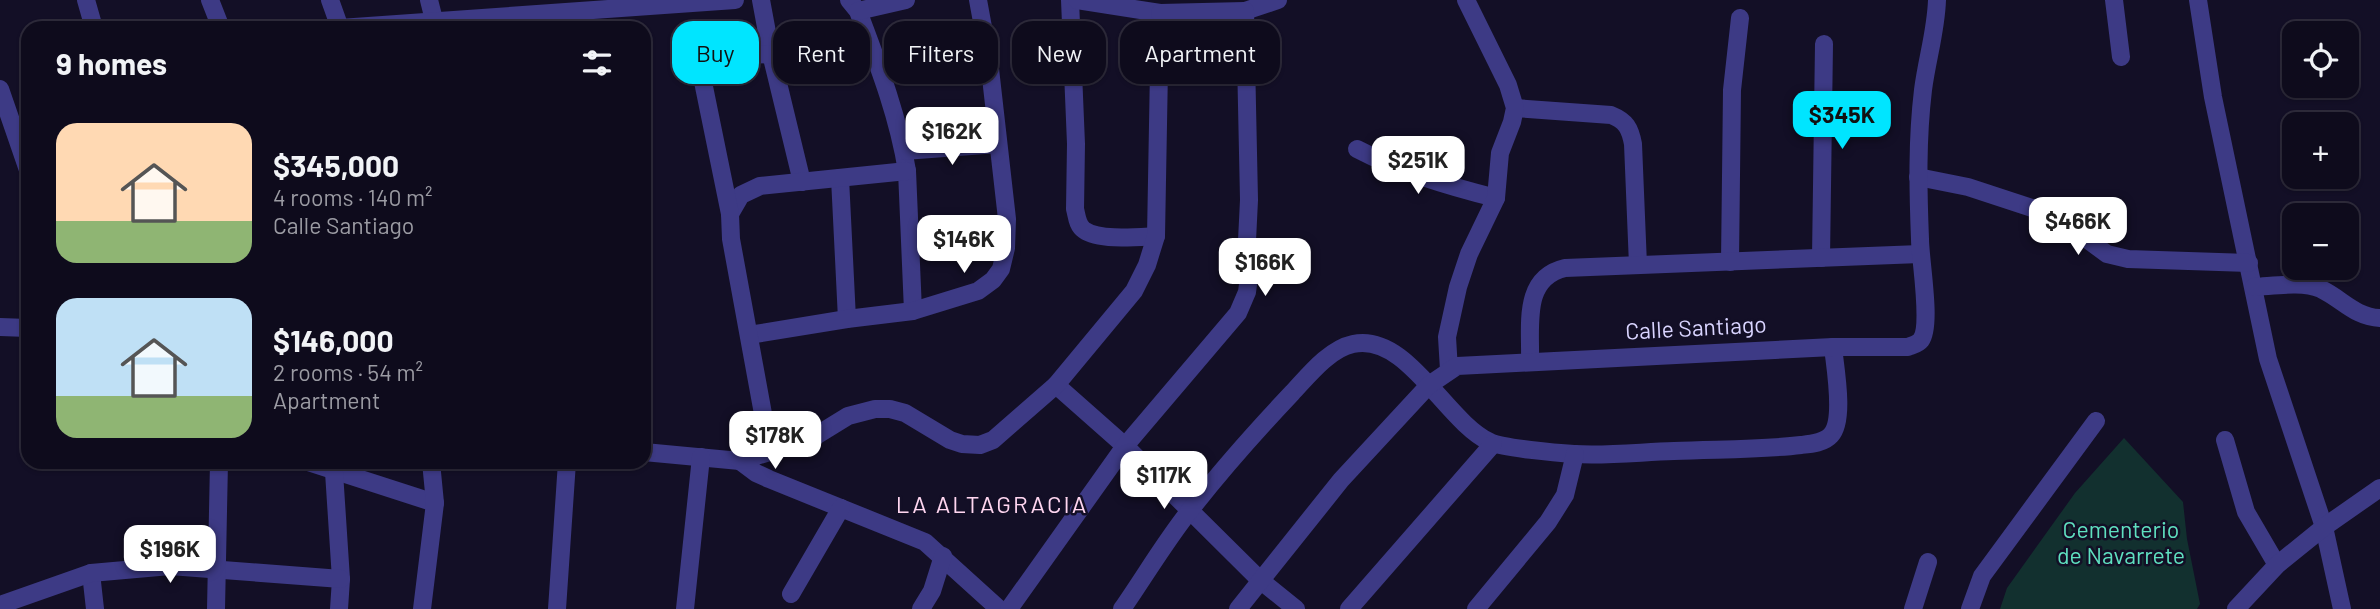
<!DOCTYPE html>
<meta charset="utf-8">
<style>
:root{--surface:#0e0b1c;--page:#171425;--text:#f1f3f6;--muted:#9b9ba3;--line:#2e2b3b;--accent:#00e5ff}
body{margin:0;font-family:Barlow,sans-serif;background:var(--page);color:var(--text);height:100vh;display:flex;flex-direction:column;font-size:26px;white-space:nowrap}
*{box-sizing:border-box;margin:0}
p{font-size:23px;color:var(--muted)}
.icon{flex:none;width:38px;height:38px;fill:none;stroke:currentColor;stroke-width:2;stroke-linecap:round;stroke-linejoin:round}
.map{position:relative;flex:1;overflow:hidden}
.details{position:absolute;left:21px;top:21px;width:630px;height:448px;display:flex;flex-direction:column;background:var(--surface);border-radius:21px;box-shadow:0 2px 5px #0004,0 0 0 2px var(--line)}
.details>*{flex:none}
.top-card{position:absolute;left:672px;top:21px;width:665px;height:63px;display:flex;gap:14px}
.controls{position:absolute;left:2282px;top:21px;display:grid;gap:14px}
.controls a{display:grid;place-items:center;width:77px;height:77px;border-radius:14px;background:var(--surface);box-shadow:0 2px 5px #0004,0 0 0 2px var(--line);font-size:35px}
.price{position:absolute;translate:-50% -60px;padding:0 16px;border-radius:14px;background:#fff;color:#222;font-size:23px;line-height:46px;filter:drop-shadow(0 2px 4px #0008)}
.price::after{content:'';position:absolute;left:50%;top:42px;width:21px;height:16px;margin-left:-10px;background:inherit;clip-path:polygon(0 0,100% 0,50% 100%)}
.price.on{background:var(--accent);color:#111}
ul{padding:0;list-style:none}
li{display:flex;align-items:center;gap:21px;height:175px;padding:0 35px}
li span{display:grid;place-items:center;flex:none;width:196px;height:140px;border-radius:21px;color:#555}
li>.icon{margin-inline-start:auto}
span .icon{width:84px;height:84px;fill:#fffc;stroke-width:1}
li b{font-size:30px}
h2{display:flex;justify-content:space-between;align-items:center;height:84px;padding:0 35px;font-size:30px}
.pill{padding:0 24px;border-radius:21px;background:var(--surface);box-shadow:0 2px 5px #0004,0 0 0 2px var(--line);font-size:24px;line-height:63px}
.pill.on{background:var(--accent);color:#111}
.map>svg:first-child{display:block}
.green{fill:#12302f}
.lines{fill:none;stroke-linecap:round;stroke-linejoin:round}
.street{stroke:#3d3a85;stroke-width:18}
.labels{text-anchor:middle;stroke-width:5;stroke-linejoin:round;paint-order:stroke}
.street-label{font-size:23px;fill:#d9d4ff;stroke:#130f26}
.park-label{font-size:23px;fill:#5fe0c0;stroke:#130f26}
.neighbourhood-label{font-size:24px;letter-spacing:2px;fill:#ffd6f0;stroke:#130f26}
</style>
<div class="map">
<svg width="2380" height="609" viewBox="0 0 2380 609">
<rect width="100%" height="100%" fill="#130f26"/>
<polygon class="green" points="2124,438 2183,502 2187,539 2200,604 2197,609 2000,609 2007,588 2075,493"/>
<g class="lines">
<g class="street">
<polyline points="86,0 94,28"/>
<polyline points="210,0 221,28"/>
<polyline points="330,0 340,28"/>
<polyline points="429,0 436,28"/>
<polyline points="761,0 771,54 802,182"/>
<path d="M849 0 858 11C878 64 898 115 907 171L913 311"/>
<path d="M1070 0 1076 144 1075 209C1077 216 1077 225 1084 230 1099 241 1138 237 1156 236"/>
<polyline points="2114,0 2121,57"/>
<polyline points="2198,0 2213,97 2268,359 2324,527 2342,609"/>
<polyline points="858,11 906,0"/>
<polyline points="1245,11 1278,0"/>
<polyline points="340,28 735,0"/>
<polyline points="0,89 28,170"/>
<path d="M1515 108 1611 115C1626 121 1630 128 1633 144L1638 265"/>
<path d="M1357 149C1401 172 1448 186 1496 198"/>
<polyline points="904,151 998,144"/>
<polyline points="1918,177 1968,187 2035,209 2069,226 2107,254 2128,259 2249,263"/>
<polyline points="840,178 847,319"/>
<polyline points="730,214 741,195 760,186 907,171"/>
<polyline points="1821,258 1824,44"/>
<polyline points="1730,262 1732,90 1740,18"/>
<path d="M2254 287C2274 286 2302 281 2321 289 2342 299 2355 317 2380 318"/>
<polyline points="0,327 28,328"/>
<polyline points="749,335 847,319 913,311 978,291 993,280 1001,269 1006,248 1007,219 989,60 978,0"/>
<path d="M1530 361C1531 325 1522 278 1565 268L1920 254"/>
<polyline points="1449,370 1447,337 1458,287 1469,254 1496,198 1500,153 1512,122 1515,108 1508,85 1466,0"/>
<polyline points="1056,385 1125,446 1260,580 1296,609"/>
<polyline points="2225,440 2246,512 2277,565"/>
<polyline points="644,452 740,461 809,440 848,416 875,409 890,409 905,413 950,440 962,444 980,445 993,440 1056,385 1134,291 1147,265 1156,236 1160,13 1077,0"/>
<polyline points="770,452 731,239 730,214 701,72 701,62 707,57 771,54"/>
<polyline points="740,461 756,473 769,479 925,542 999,609"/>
<polyline points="308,462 435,503"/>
<polyline points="334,472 341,579 339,609"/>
<polyline points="91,573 95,609"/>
<polyline points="791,594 841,508"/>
<polyline points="0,605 91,573 170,566 341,579"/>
<polyline points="216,609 219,462"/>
<polyline points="422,609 435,503 431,462"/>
<polyline points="557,609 567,462"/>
<polyline points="685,609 701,457"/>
<polyline points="921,609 932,591 943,556"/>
<polyline points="1009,609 1125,446 1238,313 1247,292 1249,277 1246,261 1249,200 1245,11 1160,13"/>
<path d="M1122 609C1145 576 1166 540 1191 509 1223 468 1257 430 1292 393 1308 376 1329 349 1353 344 1407 332 1446 422 1490 442 1502 448 1558 453 1574 454 1607 456 1641 452 1674 451 1716 449 1760 450 1801 445 1811 444 1824 443 1831 435 1845 420 1835 367 1833 347"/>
<path d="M1238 609 1341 480 1429 385 1457 366 1833 347H1908C1913 345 1918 344 1921 340 1932 325 1920 260 1920 239 1918 189 1917 140 1923 90 1927 59 1936 31 1937 0"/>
<polyline points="1349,609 1493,444"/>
<polyline points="1476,609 1548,522 1565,495 1575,454"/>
<polyline points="1913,609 1928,562"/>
<polyline points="1970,609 1982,576 2096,421"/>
<polyline points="2236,609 2277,565 2324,527 2380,488"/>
</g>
</g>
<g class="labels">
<g class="street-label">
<text transform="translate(1696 328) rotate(-3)" y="8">Calle Santiago</text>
</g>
<g class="park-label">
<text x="2121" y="538">Cementerio<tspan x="2121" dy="26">de Navarrete</tspan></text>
</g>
<g class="neighbourhood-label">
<text x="992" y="513">LA ALTAGRACIA</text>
</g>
</g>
</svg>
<div class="controls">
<a><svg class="icon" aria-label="locate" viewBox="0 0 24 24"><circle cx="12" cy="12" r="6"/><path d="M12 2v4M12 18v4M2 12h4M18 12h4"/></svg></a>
<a>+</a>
<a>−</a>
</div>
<b class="price on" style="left:1842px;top:151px">$345K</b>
<b class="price" style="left:952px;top:167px">$162K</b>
<b class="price" style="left:1418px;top:196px">$251K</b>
<b class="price" style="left:2078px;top:257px">$466K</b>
<b class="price" style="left:964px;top:275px">$146K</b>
<b class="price" style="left:1265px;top:298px">$166K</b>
<b class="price" style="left:775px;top:471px">$178K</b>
<b class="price" style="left:1164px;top:511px">$117K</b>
<b class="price" style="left:170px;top:585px">$196K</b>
<div class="top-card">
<a class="pill on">Buy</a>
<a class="pill">Rent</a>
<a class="pill">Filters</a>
<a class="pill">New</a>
<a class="pill">Apartment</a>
</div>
<section class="details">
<h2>9 homes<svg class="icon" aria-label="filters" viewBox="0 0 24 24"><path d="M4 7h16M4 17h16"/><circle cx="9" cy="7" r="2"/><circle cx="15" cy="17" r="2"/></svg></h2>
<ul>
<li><span style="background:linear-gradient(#ffd9b3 70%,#8fb573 0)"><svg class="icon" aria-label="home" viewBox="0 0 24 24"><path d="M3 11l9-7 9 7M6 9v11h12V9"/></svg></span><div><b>$345,000</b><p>4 rooms · 140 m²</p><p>Calle Santiago</p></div></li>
<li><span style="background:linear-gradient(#bfe0f5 70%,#8fb573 0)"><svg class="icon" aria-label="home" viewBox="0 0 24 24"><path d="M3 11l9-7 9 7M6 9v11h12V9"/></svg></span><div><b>$146,000</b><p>2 rooms · 54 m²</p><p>Apartment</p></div></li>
</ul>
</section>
</div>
